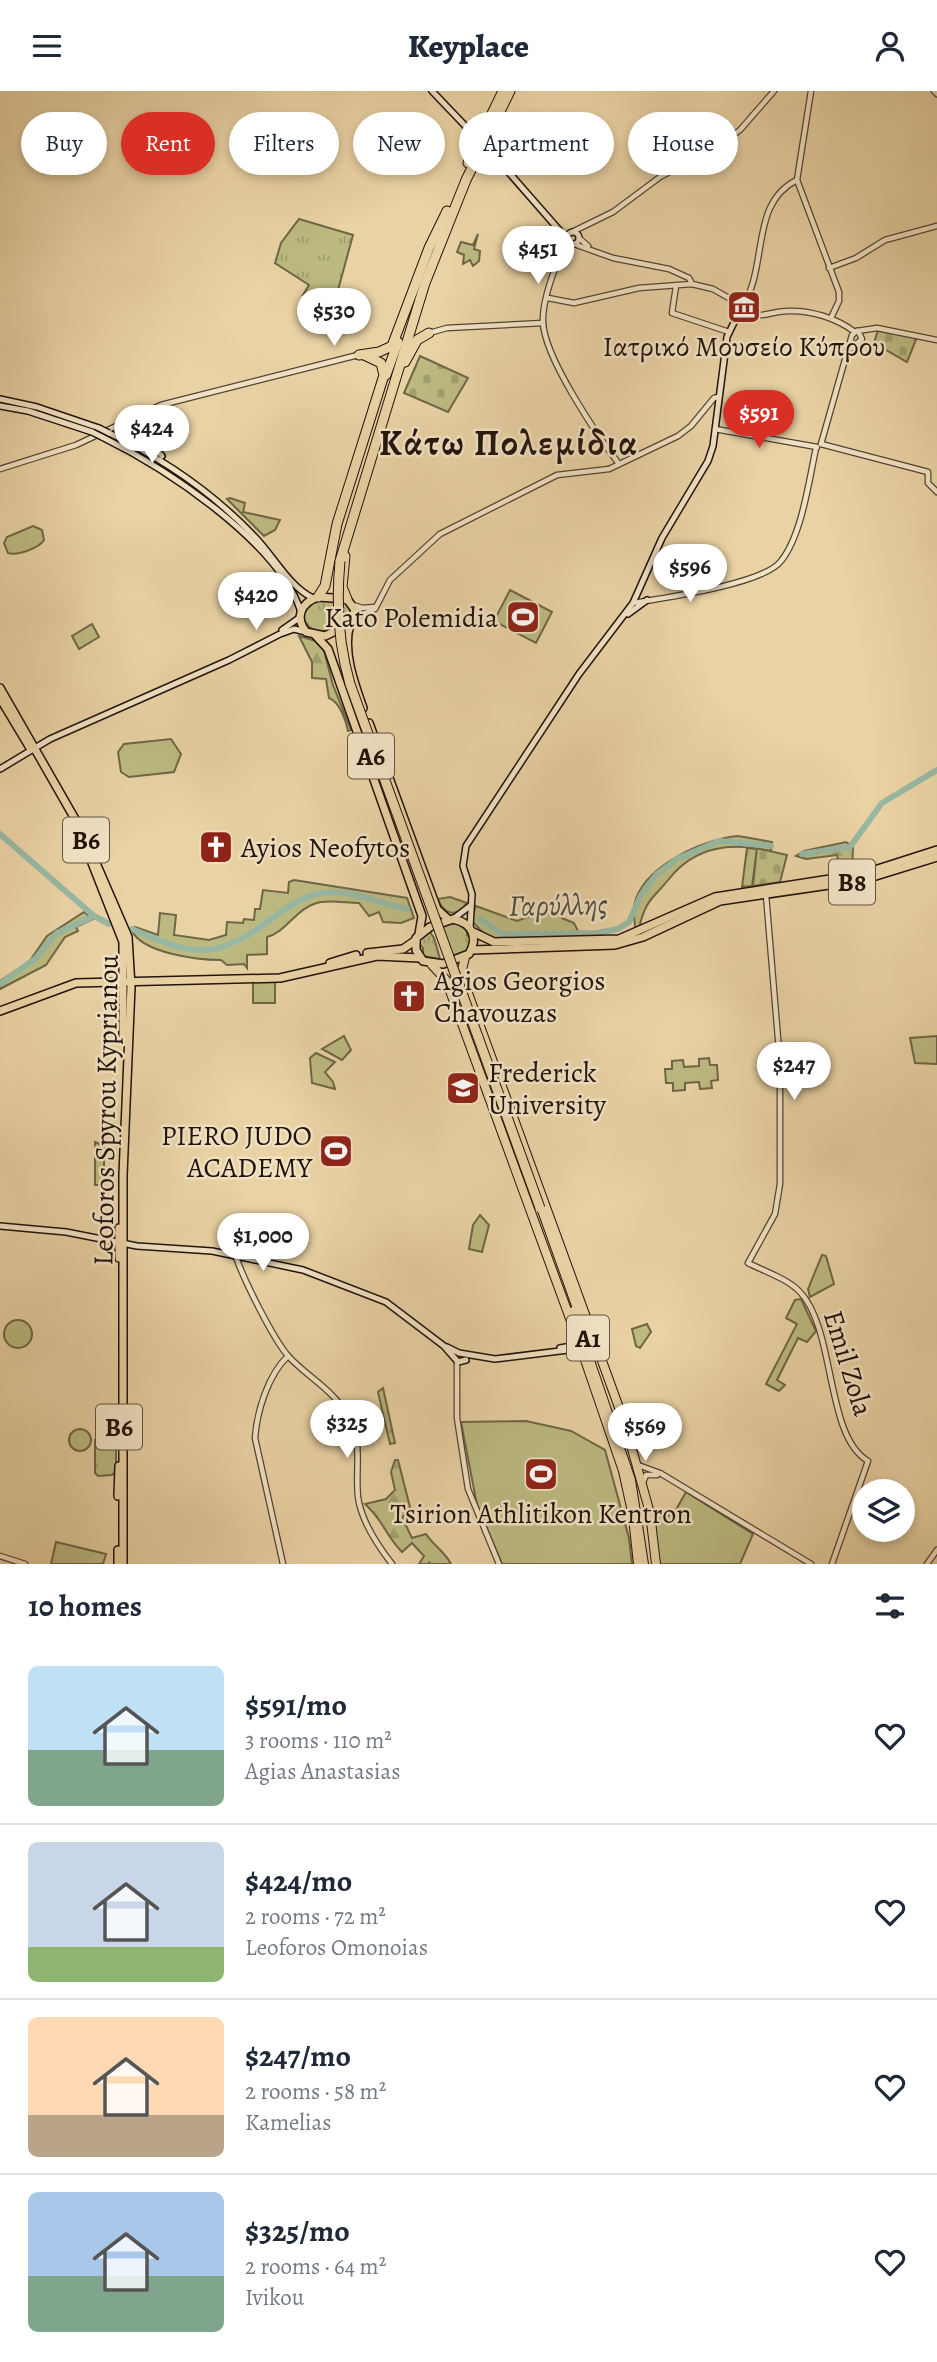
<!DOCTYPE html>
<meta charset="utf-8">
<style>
:root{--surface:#fff;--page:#f2f2f3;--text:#1f2937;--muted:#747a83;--line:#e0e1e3;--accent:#d93025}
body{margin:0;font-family:Alegreya,serif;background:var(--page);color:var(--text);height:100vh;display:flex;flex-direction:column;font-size:26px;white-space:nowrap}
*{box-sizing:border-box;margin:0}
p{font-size:23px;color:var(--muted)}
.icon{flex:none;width:38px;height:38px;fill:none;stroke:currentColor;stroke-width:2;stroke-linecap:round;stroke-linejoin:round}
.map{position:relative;height:1473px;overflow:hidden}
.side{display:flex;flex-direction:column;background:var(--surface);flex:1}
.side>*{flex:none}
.banner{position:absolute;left:21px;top:21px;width:896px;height:63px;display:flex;gap:14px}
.tools{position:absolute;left:852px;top:1388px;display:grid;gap:14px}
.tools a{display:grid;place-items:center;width:63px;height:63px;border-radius:50%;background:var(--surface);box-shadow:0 4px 10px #0003;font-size:35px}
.price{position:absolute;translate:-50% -60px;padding:0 16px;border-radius:24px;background:#fff;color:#222;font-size:23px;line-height:46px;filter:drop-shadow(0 2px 4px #0008)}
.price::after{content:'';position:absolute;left:50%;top:42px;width:21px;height:16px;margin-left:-10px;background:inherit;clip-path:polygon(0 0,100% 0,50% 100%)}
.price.current{background:var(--accent);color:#fff}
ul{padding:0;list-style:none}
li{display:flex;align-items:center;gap:21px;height:175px;padding:0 28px}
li+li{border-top:2px solid var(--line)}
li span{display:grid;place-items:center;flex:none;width:196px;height:140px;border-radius:10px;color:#555}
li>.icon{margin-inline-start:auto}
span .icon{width:84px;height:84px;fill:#fffc;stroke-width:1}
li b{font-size:30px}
h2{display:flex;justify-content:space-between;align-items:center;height:84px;padding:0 28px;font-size:30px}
.tag{padding:0 24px;border-radius:32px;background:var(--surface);box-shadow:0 4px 10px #0003;font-size:24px;line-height:63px}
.tag.current{background:var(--accent);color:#fff}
header{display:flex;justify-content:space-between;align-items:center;height:91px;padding:0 28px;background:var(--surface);font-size:32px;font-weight:800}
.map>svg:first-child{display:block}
.grass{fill:url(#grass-tufts);stroke:#6f6646;stroke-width:2}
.forest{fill:url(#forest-firs);stroke:#6f6646;stroke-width:2}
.cemetery{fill:url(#cemetery-stones);stroke:#6f6646;stroke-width:2}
.green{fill:#bcba81;stroke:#6f6646;stroke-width:2}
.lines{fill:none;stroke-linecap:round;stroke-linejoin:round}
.stream{stroke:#697667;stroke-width:2}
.river{stroke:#98b8a3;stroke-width:6}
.tertiary-casing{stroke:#544332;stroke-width:7}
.secondary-casing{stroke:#22130c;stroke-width:8}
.primary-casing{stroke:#22130c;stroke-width:10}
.trunk-casing{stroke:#22130c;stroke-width:10}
.motorway-casing{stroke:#22130c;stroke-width:11}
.tertiary{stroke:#f1e2c4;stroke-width:4.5}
.secondary{stroke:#f1e2c4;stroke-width:5}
.primary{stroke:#e9d2a4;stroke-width:7}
.trunk{stroke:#e9d2a4;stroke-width:8}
.motorway{stroke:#e9d2a4;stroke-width:9}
.secondary-bridge-casing{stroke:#22130c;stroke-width:8;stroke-linecap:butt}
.motorway-bridge-casing{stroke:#22130c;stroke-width:11;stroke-linecap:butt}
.secondary-bridge{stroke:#f1e2c4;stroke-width:5}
.motorway-bridge{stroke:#e9d2a4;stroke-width:9}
.labels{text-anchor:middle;stroke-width:5;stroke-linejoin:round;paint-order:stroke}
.shield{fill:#f1e2c4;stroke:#605143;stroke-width:2}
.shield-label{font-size:26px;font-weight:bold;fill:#22130c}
.poi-label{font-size:28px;fill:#22130c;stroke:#f1e2c4;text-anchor:start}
.street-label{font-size:28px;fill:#22130c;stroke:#f1e2c4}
.water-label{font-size:30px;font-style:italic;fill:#4b4d41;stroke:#f1e2c4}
.district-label{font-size:35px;font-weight:bold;letter-spacing:2px;fill:#22130c;stroke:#f1e2c4}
</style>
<header><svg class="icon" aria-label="menu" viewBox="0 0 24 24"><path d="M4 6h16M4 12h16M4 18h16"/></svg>Keyplace<svg class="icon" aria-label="person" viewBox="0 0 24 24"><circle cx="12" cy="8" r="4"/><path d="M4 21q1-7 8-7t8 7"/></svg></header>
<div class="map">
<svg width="937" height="1473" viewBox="0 0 937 1473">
<defs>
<pattern id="grass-tufts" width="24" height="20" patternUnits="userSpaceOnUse" patternTransform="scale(1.75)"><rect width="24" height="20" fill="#bcba81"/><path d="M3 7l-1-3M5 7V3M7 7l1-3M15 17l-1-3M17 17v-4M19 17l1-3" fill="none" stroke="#a19f6e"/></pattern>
<pattern id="forest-firs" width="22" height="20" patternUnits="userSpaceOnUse" patternTransform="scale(1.75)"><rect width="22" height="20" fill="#bcba81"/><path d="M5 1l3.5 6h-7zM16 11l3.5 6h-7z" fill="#a19f6e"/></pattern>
<pattern id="cemetery-stones" width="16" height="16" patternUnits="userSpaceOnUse" patternTransform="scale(1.75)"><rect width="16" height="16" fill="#bcba81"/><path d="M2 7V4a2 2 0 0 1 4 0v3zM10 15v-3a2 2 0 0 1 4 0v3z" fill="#a19f6e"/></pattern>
</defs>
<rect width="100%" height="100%" fill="#e9d2a4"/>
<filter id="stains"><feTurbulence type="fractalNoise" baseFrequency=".00286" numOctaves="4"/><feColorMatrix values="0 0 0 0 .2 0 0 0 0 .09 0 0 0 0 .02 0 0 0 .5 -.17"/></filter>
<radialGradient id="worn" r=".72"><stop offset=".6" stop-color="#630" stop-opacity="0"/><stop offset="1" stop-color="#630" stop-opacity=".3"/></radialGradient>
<g class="grass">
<polygon points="299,128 353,144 335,210 303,204 309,194 275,172 281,152"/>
<path d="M312 509H345L352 520C344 538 310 552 303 525Z"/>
<polygon points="747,757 757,758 752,795 742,796"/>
<polygon points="456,830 467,835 467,844 472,849 466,860 453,865 441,833"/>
<polygon points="428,838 434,847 440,868 423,865 423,857 418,851"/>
<polygon points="106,1346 116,1346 116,1380 112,1384 98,1385 95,1382 95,1349"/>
</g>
<g class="forest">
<polygon points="478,143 474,158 480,160 479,170 473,175 470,169 463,173 464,164 457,161 461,151 473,154"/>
<path d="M299 545 316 550 323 556 333 594 351 639 348 640C346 630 340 611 329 607L326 588 312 587V571Z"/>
<polygon points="846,751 853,756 852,780 842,782 837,764 806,768 796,765 804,760"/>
<polygon points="383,1297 395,1352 390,1353 378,1301"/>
<path d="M395 1369H398L411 1420 402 1426 412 1447 426 1443C434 1455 444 1460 451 1473H419L424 1465 412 1452 402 1461C385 1444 384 1430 365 1413L386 1408 395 1399 391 1381Z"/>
</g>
<g class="cemetery">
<polygon points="878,239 917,246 907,271 874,252"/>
<polygon points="420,265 468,287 448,321 404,302"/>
<polygon points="757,757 787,764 780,791 753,795"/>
</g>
<g class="green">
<polygon points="230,407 245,412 243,421 280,429 275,439 264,445 227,408"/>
<path d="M33 435 42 439 44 449C39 457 18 465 8 462L4 452 7 446Z"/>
<polygon points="510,499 552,521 536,552 494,530"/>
<polygon points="92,533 99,546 79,558 72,545"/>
<polygon points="171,648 181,663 174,681 129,686 121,681 118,661 124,653"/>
<path d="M738 745 772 751 771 760C731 751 695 755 669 788 652 809 646 808 639 837H635C635 831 633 822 634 815 641 776 703 748 738 745Z"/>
<path d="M294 789 407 807 414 827 401 832 383 831 379 821 369 825 359 812C347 812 334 809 321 811 297 815 287 841 267 846V863L247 864V877L244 873 227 874 221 869C197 869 143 862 132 840L135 836 158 844 160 822 176 824 174 844 209 849 226 844 227 831 243 832 244 828 254 829 255 818H260L263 799 288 802 289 791Z"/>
<path d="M450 806 467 812C457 827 444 824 438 808Z"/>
<polygon points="476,815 517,830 536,823 562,824 562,827 574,832 580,844 497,848 487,846 471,829"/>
<polygon points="84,821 93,828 76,836 78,840 65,846 46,874 0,898 0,890 29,871 47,845"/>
<rect x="253" y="891" width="22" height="21"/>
<polygon points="344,945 351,959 342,969 322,958"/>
<polygon points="937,945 937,973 915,972 910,947"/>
<polygon points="316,962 335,971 325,981 333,991 335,998 312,992 310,967"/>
<polygon points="709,967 710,974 717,974 718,989 711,990 712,997 700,998 699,991 685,992 685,999 673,1000 673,992 666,992 665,978 672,978 672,970 683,969 684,976 699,975 699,968"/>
<polygon points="95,1051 104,1055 104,1094 95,1094"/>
<polygon points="480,1124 489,1134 482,1161 469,1158 473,1134"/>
<polygon points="822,1164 826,1165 834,1193 810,1206 808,1198"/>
<polygon points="801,1208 816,1240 807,1251 798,1247 777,1289 785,1294 779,1300 766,1293 797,1233 786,1227 795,1209"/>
<circle cx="18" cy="1243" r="14"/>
<polygon points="647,1233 651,1241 640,1257 636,1255 632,1238"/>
<polygon points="526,1330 571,1340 605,1359 629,1447 632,1473 502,1473 477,1414 461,1331"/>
<circle cx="80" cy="1349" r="11"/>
<polygon points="686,1401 753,1443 740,1473 659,1473 653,1426 673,1424"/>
<polygon points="56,1451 106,1463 103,1473 51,1473"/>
</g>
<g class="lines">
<polyline class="stream" points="429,1471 431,1473"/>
<g class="river">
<polyline points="0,743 94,825"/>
<polyline points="802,763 850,756 882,712 937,679"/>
<polyline points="480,828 502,843 597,842 618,838 629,831 641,804 656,784 677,768 719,750 771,755"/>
<path d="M132 838C194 865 214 870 270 829 285 818 300 807 317 803 346 796 378 812 407 818"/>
<polyline points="0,893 35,868 57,842 94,825 109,833"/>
</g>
<g class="tertiary-casing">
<g id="tertiary">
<polyline points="811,0 797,89 839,201 839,210 831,227"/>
<polyline points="934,0 937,3"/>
<path d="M797 89C748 113 770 178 740 219 767 229 764 221 788 220 811 219 836 227 855 241"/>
<polyline points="572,141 613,121 660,86 717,56 740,39 774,0"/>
<polyline points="579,147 588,155"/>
<path d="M567 149C557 171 542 207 543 231 544 266 597 344 619 373"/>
<polyline points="574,153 613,167 669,178 689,187 692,193"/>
<polyline points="829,177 856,167 885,149 937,135"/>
<polyline points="676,195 672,222 729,241"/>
<polyline points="548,207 574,212 639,197 692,193 713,198 743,215"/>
<polyline points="857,240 877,237 937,249"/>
<polyline points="429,242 447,237 543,232"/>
<polyline points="850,258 862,248 858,240"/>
<polyline points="715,338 817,356"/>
<polyline points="821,353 928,381 928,392 937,401"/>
<polyline points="821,353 852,244 857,240"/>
<polyline points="0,378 76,354 161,314 358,264"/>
<path d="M633 512C664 507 764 493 781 470 802 444 809 389 816 357"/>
<polyline points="353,514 362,517 375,516"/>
<polyline points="353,527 375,518 390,489 440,443 557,384 609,378 678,345 691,335 714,307 719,306"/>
<path d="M766 804 780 971V1093L775 1123 748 1172C764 1180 788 1188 800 1201 836 1239 825 1345 868 1370L832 1473"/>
<path d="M236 1166C244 1189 273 1248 289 1266 310 1288 334 1299 349 1327 363 1354 355 1378 358 1406 361 1429 378 1455 392 1473"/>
<polyline points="457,1270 457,1327 468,1398 499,1473"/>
<polyline points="638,1374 660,1382 811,1473"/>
<polyline points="643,1391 646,1384 657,1384"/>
<polyline points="0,1465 25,1473"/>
<path d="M283 1473 255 1347C257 1320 268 1284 288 1265"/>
<polyline points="927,1473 937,1459"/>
</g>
</g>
<g class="secondary-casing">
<g id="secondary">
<polyline points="432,0 473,43"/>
<polyline points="497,68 567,148"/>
<circle cx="573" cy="147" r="6"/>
<polyline points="0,308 37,316 99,337"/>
<polyline points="0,315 28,320 92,341"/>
<path d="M109 342C164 368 212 401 254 445 273 464 289 496 313 507"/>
<path d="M102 346C165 377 278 450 301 521"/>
<polyline points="153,354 162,365"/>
<polyline points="628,523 647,509"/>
<polyline points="282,539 299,527"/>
<polyline points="0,678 50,648 229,569 280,543 294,538 306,541"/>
<polyline points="453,828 470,815"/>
<polyline points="470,836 472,803 463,775 466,755 579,583 633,512 662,447 708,370 713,355 727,246 740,219"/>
<polyline points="0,1135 66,1141 137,1155 212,1160 303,1179 386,1211 444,1255 458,1271 466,1269"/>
<polyline points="447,1256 459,1262 495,1268 576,1258 583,1263"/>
<polyline points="560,1257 571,1255 577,1248"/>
</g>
</g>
<g class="primary-casing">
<g id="primary">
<path d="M318 506 347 508 355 519 350 533 325 545 306 541C295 527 300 512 318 506Z"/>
<path d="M350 533C342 559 354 592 363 617"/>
<polyline points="316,545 328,558 422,825 419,843"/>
<polyline points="0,597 83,742 128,846 131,896 123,1084 123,1473"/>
<polyline points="0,607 30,657"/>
<polyline points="369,632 437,818 449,829"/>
<polyline points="92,772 123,851 123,947"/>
<path d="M453 828C472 832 479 846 469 863L443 873 423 870 416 859V847L430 836Z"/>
<polyline points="473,841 494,851 619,848 715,806 862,783 937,759"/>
<polyline points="472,859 615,854 643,846 720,810 863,789 937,766"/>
<polyline points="367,862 403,858 416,849"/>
<polyline points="330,872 356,864"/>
<polyline points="0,920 76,892 280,887 377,865 420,867"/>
<polyline points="119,1167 119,1137"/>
<polyline points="118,1405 119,1375"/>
<polyline points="118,1473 118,1459"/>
</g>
</g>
<g class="trunk-casing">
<g id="trunk">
<polyline points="465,866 461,883 625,1333 650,1422 656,1473"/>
<polyline points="432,874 446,889 583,1263 623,1380 632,1421"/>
<polyline points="540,1114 579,1223"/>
<polyline points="573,1220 631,1389 644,1473"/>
<polyline points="632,1417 638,1473"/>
</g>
</g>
<g class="motorway-casing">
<g id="motorway">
<polyline points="468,72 503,0"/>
<polyline points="359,264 379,261 392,255 429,157 447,120"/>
<polyline points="405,271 417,249 429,242"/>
<polyline points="386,284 398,251"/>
<polyline points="345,465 342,496 347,508"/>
<polyline points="340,470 425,192 466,89 510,0"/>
<polyline points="318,506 325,495 337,433 384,284 381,272 364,264"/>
</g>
</g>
<use href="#tertiary" class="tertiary"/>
<use href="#secondary" class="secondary"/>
<use href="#primary" class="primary"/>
<use href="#trunk" class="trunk"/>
<use href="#motorway" class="motorway"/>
<g class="secondary-bridge-casing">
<g id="secondary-bridge">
<polyline points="473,43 497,68"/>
<polyline points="99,337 109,342"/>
<polyline points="92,341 102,346"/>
</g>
</g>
<g class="motorway-bridge-casing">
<path id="motorway-bridge" d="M340 470C336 513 338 552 350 593L540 1117"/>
</g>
<use href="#secondary-bridge" class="secondary-bridge"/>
<use href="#motorway-bridge" class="motorway-bridge"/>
</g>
<defs>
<g id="museum-square" transform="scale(1.75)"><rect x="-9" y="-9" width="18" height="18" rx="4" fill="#8f2418" stroke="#f1e2c4"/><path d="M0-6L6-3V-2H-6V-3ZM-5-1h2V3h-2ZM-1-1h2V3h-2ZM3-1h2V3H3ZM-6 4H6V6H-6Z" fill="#fff"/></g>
<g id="stadium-square" transform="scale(1.75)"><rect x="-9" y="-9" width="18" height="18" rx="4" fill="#8f2418" stroke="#f1e2c4"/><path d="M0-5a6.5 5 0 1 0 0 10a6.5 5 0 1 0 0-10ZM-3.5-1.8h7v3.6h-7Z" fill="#fff"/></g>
<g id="church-square" transform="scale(1.75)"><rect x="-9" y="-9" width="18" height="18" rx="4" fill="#8f2418" stroke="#f1e2c4"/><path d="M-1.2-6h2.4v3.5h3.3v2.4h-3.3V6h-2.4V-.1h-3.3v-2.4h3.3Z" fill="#fff"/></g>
<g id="university-square" transform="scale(1.75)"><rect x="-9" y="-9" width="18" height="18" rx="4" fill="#8f2418" stroke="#f1e2c4"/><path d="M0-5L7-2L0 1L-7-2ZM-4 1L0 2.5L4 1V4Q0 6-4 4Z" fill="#fff"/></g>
</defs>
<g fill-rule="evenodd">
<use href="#museum-square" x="744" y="216"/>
<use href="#stadium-square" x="523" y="526"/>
<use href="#church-square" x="216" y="756"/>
<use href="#church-square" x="409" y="905"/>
<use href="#university-square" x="463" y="997"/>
<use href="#stadium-square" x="336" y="1060"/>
<use href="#stadium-square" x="541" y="1383"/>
</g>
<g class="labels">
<g class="shield">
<rect x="348" y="642.5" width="46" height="45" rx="5"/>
<rect x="63" y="726.5" width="46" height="45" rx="5"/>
<rect x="829" y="768.5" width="46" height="45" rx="5"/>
<rect x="567" y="1224.5" width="42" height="45" rx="5"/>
<rect x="96" y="1313.5" width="46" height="45" rx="5"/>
</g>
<g class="shield-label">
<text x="371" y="674">A6</text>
<text x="86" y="758">B6</text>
<text x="852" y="800">B8</text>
<text x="588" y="1256">A1</text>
<text x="119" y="1345">B6</text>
</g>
<g class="poi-label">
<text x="744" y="265" text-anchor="middle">Ιατρικό Μουσείο Κύπρου</text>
<text x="498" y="536" text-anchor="end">Kato Polemidia</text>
<text x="241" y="766">Ayios Neofytos</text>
<text x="434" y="899">Agios Georgios<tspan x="434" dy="32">Chavouzas</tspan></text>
<text x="488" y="991">Frederick<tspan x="488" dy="32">University</tspan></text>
<text x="312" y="1054" text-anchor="end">PIERO JUDO<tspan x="312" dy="32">ACADEMY</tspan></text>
<text x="541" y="1432" text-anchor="middle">Tsirion Athlitikon Kentron</text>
</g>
<g class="street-label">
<text transform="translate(105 1019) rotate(-89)" y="10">Leoforos Spyrou Kyprianou</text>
<text transform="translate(849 1272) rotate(73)" y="10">Emil Zola</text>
</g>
<g class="water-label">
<text transform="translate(558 814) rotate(-1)" y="10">Γαρύλλης</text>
</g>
<g class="district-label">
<text x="509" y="364">Κάτω Πολεμίδια</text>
</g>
</g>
<rect width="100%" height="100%" filter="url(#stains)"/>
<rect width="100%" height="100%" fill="url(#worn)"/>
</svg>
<div class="tools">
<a><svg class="icon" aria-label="layers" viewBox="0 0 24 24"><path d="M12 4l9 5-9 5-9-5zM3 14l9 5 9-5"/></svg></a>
</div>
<b class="price" style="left:538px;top:195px">$451</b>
<b class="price" style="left:334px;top:257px">$530</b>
<b class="price current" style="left:759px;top:359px">$591</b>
<b class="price" style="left:152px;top:374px">$424</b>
<b class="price" style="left:690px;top:513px">$596</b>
<b class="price" style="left:256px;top:541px">$420</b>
<b class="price" style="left:794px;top:1011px">$247</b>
<b class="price" style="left:263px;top:1182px">$1,000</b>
<b class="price" style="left:347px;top:1369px">$325</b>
<b class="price" style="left:645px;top:1372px">$569</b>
<div class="banner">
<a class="tag">Buy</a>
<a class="tag current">Rent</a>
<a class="tag">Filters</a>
<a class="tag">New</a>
<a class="tag">Apartment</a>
<a class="tag">House</a>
</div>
</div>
<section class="side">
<h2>10 homes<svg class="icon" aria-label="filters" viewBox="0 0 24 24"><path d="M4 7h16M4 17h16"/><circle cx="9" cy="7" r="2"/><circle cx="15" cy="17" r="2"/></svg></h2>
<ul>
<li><span style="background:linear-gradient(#bfe0f5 60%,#7fa58c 0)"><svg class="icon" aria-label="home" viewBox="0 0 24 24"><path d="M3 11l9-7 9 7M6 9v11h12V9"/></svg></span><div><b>$591/mo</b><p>3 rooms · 110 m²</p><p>Agias Anastasias</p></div><svg class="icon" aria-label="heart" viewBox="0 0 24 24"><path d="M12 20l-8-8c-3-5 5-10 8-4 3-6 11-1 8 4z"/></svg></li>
<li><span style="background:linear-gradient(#c9d6e8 75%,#8fb573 0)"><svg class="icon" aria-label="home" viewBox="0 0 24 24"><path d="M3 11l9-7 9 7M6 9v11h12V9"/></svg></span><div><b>$424/mo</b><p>2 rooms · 72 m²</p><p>Leoforos Omonoias</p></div><svg class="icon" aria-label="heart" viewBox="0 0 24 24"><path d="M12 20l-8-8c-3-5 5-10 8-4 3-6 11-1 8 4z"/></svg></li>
<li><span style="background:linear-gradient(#ffd9b3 70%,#b9a48a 0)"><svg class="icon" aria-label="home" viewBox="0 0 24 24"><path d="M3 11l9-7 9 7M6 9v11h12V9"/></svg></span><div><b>$247/mo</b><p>2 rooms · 58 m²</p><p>Kamelias</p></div><svg class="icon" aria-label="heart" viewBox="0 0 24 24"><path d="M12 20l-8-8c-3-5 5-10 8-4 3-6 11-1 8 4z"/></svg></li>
<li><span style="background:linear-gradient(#a9c7e8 60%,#7fa58c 0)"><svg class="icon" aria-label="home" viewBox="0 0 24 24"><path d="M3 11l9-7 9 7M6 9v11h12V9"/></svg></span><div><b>$325/mo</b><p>2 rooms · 64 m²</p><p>Ivikou</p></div><svg class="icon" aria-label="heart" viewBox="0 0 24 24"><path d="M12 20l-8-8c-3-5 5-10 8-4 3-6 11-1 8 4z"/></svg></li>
</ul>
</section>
